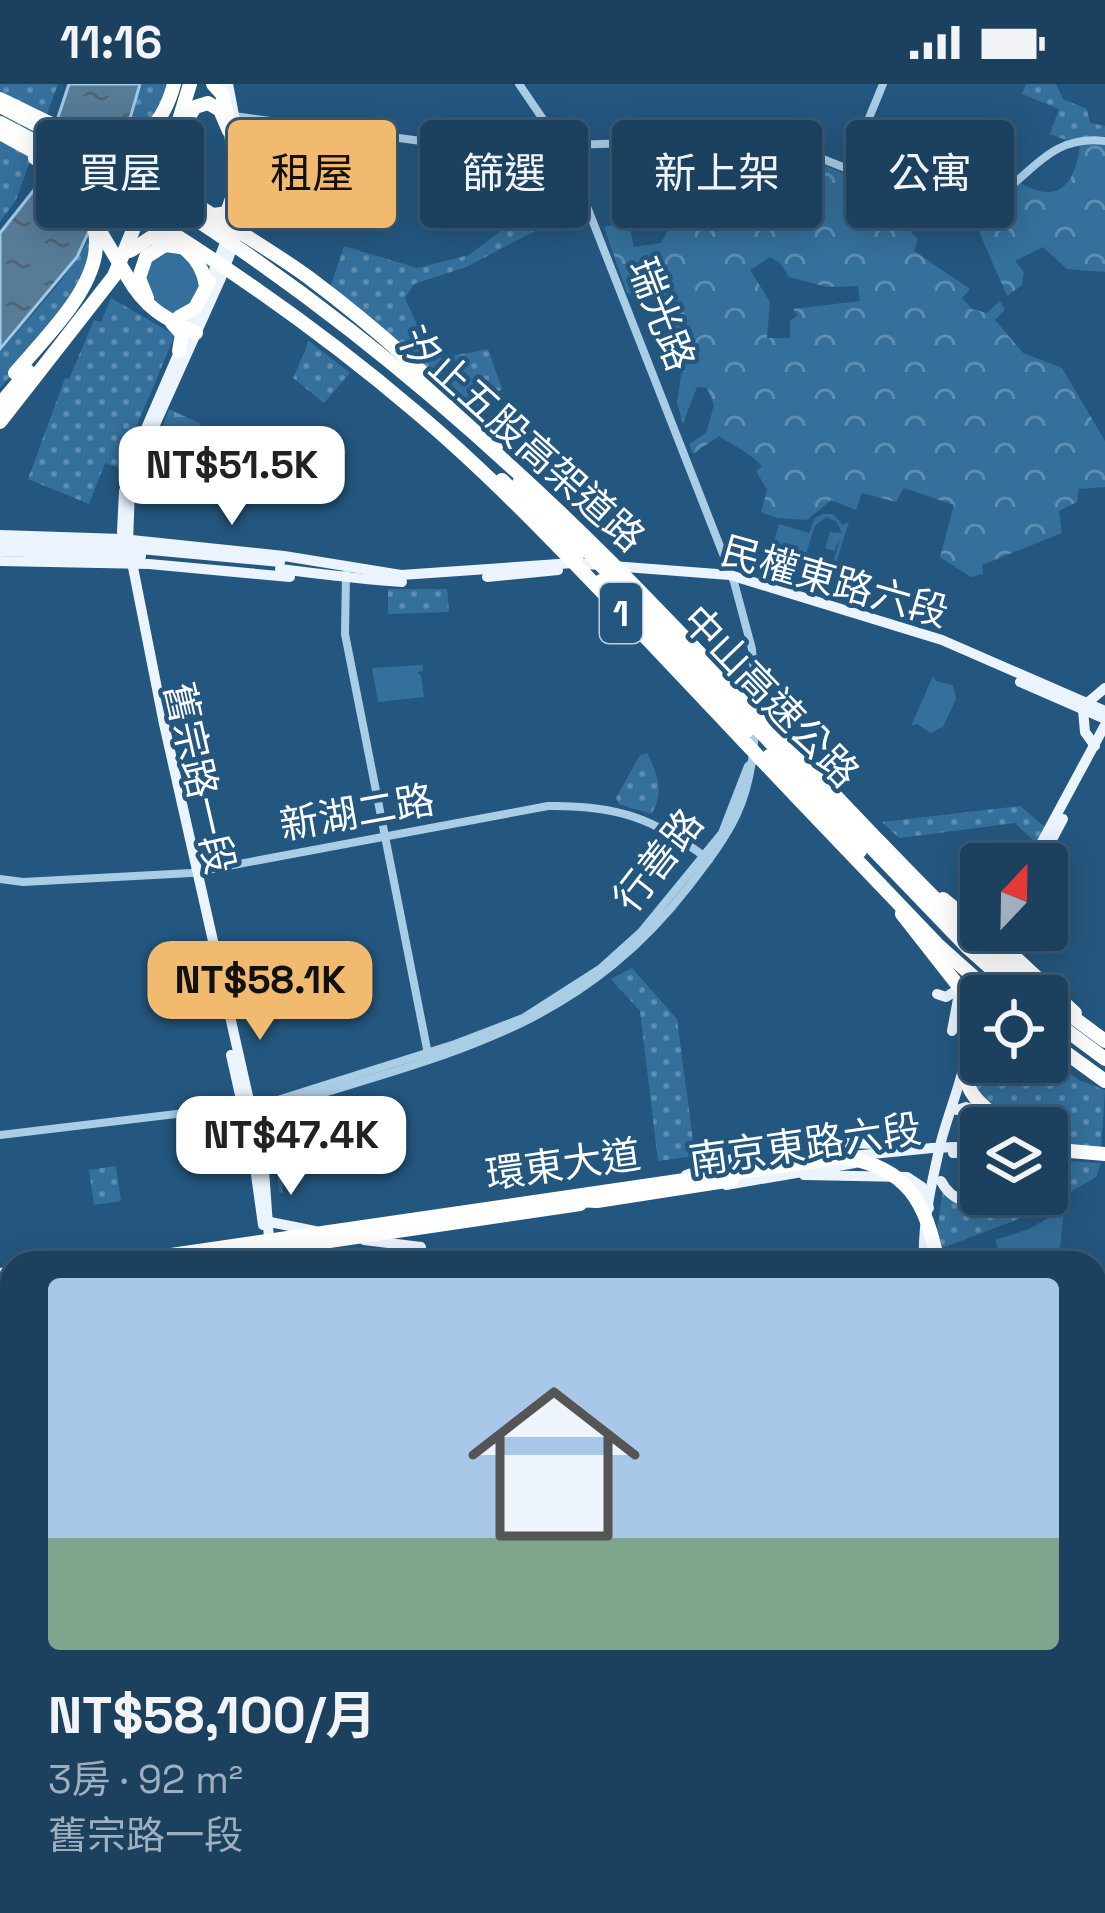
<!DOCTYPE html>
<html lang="zh-TW">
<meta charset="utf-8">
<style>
:root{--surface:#1b415f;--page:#244865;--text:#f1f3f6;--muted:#a0afbd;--line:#395a74;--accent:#f1ba6e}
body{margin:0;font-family:"Space Grotesk","Noto Sans TC",sans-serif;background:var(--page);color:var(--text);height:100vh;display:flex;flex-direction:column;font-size:45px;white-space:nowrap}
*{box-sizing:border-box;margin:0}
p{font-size:39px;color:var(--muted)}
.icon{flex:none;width:66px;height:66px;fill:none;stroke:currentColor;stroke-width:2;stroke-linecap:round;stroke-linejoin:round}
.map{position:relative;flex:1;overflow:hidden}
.details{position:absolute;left:0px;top:1167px;width:1107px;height:663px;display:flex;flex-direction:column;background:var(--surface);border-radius:36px 36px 0 0;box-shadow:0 6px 30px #0003,0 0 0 3px var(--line)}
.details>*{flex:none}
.guide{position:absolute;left:36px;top:36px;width:1035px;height:108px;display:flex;gap:24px}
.needle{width:78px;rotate:22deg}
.tools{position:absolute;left:960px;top:759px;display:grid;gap:24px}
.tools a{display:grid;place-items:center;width:108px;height:108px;border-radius:12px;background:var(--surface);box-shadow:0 6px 30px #0003,0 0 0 3px var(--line);font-size:60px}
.price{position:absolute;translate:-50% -102px;padding:0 27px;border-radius:24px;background:#fff;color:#222;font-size:39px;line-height:78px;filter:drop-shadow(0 3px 6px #0008)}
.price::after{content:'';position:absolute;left:50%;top:72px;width:36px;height:27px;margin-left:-18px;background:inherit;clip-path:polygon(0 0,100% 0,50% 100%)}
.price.selected{background:var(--accent);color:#111}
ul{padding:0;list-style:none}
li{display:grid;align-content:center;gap:24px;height:636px;padding:0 48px}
li span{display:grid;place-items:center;height:372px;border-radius:12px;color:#555}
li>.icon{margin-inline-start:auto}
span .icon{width:216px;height:216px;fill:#fffc;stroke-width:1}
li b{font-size:51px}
.pill{padding:0 42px;border-radius:12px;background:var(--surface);box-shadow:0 6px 30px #0003,0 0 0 3px var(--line);font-size:42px;line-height:108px}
.pill.selected{background:var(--accent);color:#111}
.status{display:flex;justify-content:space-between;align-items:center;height:84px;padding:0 60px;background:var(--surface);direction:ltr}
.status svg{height:33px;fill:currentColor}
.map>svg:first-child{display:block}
.green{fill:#34709b;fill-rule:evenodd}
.forest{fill:url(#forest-crowns);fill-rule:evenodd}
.cemetery{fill:url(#cemetery-stones)}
.park{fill:url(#park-dots)}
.water{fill:url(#water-ripples);stroke:#9ec9e7;stroke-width:3}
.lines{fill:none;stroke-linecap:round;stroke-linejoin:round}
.minor{stroke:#aacde6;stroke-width:8}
.major{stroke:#ebf4fd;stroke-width:10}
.highway{stroke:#fff;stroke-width:14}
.major-bridge{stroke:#ebf4fd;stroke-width:10}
.highway-bridge{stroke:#fff;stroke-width:14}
.labels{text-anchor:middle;stroke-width:9;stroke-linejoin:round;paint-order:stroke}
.shield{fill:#24577f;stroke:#bdcdd9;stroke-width:3}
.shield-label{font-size:36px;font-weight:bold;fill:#fff}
.street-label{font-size:39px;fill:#fff;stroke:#24577f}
</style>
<div class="status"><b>11:16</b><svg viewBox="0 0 49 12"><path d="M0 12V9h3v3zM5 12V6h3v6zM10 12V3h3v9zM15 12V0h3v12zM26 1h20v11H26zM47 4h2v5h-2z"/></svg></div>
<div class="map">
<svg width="1105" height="1829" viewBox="0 0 1105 1829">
<defs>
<pattern id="forest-crowns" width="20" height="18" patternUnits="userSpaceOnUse" patternTransform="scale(3)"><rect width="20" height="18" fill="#34709b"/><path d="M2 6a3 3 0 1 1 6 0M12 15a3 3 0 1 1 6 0" fill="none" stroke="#5d8daf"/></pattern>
<pattern id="cemetery-stones" width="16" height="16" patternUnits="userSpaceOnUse" patternTransform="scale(3)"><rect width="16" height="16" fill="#34709b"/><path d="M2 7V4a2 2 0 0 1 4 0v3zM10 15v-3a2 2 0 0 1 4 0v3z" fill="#5d8daf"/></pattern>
<pattern id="park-dots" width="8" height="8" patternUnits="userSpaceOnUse" patternTransform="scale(3)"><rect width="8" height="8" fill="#34709b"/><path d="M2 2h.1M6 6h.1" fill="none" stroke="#5d8daf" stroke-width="1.8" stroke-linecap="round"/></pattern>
<pattern id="water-ripples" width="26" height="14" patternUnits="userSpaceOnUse" patternTransform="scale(3)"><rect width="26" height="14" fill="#577c98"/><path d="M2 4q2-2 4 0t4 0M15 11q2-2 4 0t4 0" fill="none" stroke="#526472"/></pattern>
</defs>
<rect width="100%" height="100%" fill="#24577f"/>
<g class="green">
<polygon points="158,167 189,168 212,182 186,233 170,230 149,214 144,185"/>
<path d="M823 430H833L843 441 849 438 830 498 814 505 800 494 803 470 773 461 779 440 809 449 815 434ZM827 433 837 438 842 449 830 448 825 464 834 467 840 454 830 490 823 498 813 500 802 483 815 441Z"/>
<polygon points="423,581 423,587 417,588 421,592 424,613 378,618 372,584"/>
<polygon points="933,592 936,597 953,601 956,615 943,643 930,649 917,640 911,642"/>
<polygon points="294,1043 306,1052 309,1087 299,1100 283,1099 283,1109 279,1109 273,1047 278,1049"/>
<polygon points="1064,1125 1060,1164 1003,1178 995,1156 1029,1145"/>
</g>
<g class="forest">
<path d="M699 60 773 66 760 111 771 114 792 106 796 93 806 94 816 78 922 120 911 149 918 155 914 167 970 205 962 214 972 225 987 229 1000 217 1005 226 995 236 1023 269 1062 284 1105 357V403L1079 405 1077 418 1059 427 1062 449 982 481 983 490 971 493 940 473 954 421 904 404 896 418 862 409 856 426 831 416 807 436 777 434 761 428 767 406 756 387 762 382C751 370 733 361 719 352L693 370 689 360 706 349 714 321 707 304 697 303 683 339 677 319 686 259 675 257 652 215 627 209 604 143 634 136 630 145 634 163 661 159 678 127 689 123 703 107 687 75ZM770 173 780 179 789 193 827 203 858 202 860 217 793 225 798 231 790 237V254H767L770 218 750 186Z"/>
<path d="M1080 60H1105V188L1067 185 1043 163 1015 177 1024 188 1022 201 1007 212 970 127 983 124 989 135 1008 142 1013 135 1005 113 1020 99C1060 122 1076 98 1080 60Z"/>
</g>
<polygon class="cemetery" points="169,325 201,340 191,362 159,352"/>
<g class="park">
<polygon points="0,0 58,0 16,116 0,138"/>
<path d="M140 0H167L132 103 102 167 69 223 0 304V268C24 239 50 212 72 182 110 129 127 63 140 0Z"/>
<polygon points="1026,0 1056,0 1063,15 1087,25 1090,39 1105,42 1105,52 1066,56 1050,50 1059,25 1022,10"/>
<polygon points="572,102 581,123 466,183 414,200 405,214 430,270 442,274 488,265 502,305 469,330 329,207 344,162 417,184 469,171 527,127"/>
<polygon points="111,214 175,251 119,384 105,379 89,420 28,395 65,294 69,295 94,236 101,238"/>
<polygon points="309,257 350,289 324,319 293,294"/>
<polygon points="388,505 447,505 449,528 388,530"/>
<path d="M647 669C657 688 665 711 651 730L619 720 616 714 640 671Z"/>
<polygon points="1020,722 1045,743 1036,759 1015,739 899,754 882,738"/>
<polygon points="632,884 677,935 695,1072 658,1077 640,927 611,895"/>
<polygon points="981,968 981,978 1047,978 1047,972 1079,996 1105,1006 1101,1066 1047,1061 1047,1044 1008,1044 971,999"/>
<polygon points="1047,1076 1101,1079 1096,1093 1046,1122"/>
<polygon points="116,1082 121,1117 94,1121 89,1086"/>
<path d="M943 1106C969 1134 975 1122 1003 1111 1011 1108 1025 1110 1033 1110L1032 1130 942 1164 937 1146Z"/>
</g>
<polygon class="water" points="69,0 140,0 112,97 77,173 0,265 0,149 34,106"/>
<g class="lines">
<g class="minor">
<polyline points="519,0 566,69 734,498 752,565 757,626"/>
<path d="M234 32 474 64 756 55 785 60 941 122C1025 132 1026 48 1105 57"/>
<polyline points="848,85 883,0"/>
<polyline points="346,490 345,550 428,970"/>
<path d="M0 795 23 798 191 789 548 722C616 721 655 734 709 776"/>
<path d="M255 1028 270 1026C438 971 574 951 689 802 732 746 751 720 755 647"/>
<polyline points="0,1051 268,1019 455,960 523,934 601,884 641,848 722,749 748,682 753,678"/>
<polyline points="886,1179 924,1171"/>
<polyline points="1095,1614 1105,1614"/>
<polyline points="0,1623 9,1596 1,1562 5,1548"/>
<polyline points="0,1653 12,1658"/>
<polyline points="799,1818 849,1829"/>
<polyline points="848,1824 870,1829"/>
</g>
<g class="major">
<polyline points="228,0 245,88 240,143 221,194 136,383 130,405 128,458 164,640 248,1012 257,1035 263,1072 269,1155"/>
<polyline points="229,47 235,110"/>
<polyline points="208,201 228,152"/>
<polyline points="132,377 198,224"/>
<polyline points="122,448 124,407"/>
<polyline points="0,451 122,455 284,472 401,491 573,479 730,491 942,556 1105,627"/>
<polyline points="0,477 149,480 290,493"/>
<path d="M280 485C322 490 360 495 402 498"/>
<polyline points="487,493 558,486"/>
<polyline points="1020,598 1105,635"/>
<polyline points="1086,620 1105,604"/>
<polyline points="1083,626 1085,648 1095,662"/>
<polyline points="1030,780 1105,641"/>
<polyline points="1039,780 1063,735"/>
<polyline points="1013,846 1016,875"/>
<polyline points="937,910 946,913 960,904"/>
<polyline points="952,947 960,904"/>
<polyline points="231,971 253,1069 263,1141"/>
<polyline points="965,1000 981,957"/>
<polyline points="957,1026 966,1023 980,1027 991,1044"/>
<polyline points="811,1058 911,1061"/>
<polyline points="953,1069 980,1068"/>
<polyline points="852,1072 932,1064"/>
<polyline points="686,1091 758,1066"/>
<polyline points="804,1091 907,1093 922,1103 929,1124"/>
<path d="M941 1097C953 1119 973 1123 994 1110"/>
<polyline points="726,1101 855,1079"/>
<polyline points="270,1138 315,1147"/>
<polyline points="364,1156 421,1163"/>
<polyline points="269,1158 273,1179"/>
<path d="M924 1179C922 1140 932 1096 941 1058 950 1020 984 948 965 912"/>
<polyline points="0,1210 12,1208"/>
<polyline points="0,1547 12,1547"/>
<polyline points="1095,1709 1105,1718"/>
<polyline points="354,1818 440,1829"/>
<polyline points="417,1818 485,1829"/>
<polyline points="209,1829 240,1818"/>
<polyline points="227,1829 305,1818"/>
<polyline points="939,1829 941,1818"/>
</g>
<g class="highway">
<polyline points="213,0 222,10 227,30"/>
<path d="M0 15C61 43 147 102 174 0"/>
<polyline points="184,41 195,23 208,19 220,26 229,47"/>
<path d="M183 112C224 139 268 164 308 193 375 243 440 301 496 363"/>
<polyline points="214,131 227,129 235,105"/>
<path d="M130 167 150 154C178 152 202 174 206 202"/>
<path d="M127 192C145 224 164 234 196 249"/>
<polyline points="179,233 195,224 209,198"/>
<polyline points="172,239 182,250 179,267"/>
<path d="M15 289C79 216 150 150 35 74"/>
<polyline points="0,320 28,287"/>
<polyline points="0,338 114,192 179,36 190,0"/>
<polyline points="502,396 577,472"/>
<polyline points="519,399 593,473"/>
<polyline points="601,497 746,648"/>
<polyline points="617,498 747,634"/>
<polyline points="770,658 967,863"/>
<polyline points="769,672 860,767"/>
<polyline points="943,815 981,846"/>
<polyline points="902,830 960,904"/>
<polyline points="981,846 1013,872"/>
<polyline points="1016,874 1075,929"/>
<polyline points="966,910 981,921"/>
<polyline points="1047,932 1105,975"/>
<path d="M966 994C971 1019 992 1025 1005 1044"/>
<polyline points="966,1062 981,1062"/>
<polyline points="1047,1065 1105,1070"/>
<polyline points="574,1116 597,1117 732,1096"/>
<polyline points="83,1179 95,1179"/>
<polyline points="0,1191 12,1189"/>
<polyline points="1095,1348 1105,1353"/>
</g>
<g class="major-bridge">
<polyline points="0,460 140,465 280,478"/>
<polyline points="0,467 141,472"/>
<polyline points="932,1064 956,1063"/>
</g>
<g class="highway-bridge">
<path d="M0 22C251 149 465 326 659 527 731 601 801 676 872 750 927 807 981 864 1044 912"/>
<polyline points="0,39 59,70"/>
<path d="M0 49C148 128 288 219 416 328 499 398 574 479 650 558 746 660 842 761 939 862L995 912"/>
<polyline points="81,53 183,112"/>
<polyline points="81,116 127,192"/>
<polyline points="147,214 139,194 146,173 165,161 188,164"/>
<polyline points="593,473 617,498"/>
<polyline points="747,634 770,658"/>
<polyline points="967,863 1022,912"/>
<polyline points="1047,914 1105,957"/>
<polyline points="1047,955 1105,997"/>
<path d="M116 1179 842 1073C908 1083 926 1118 938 1179"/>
<polyline points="181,1179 580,1120"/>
<polyline points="0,1201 12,1200"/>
</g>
</g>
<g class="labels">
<rect class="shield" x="600" y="499" width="42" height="60" rx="9"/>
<g class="shield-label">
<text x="621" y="542">1</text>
</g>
<g class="street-label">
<text transform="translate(662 230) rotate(69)" y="14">瑞光路</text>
<text transform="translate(523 355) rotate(42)" y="14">汐止五股高架道路</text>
<text transform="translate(835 497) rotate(16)" y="14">民權東路六段</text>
<text transform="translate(771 612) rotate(46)" y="14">中山高速公路</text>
<text transform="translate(200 694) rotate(77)" y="14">舊宗路一段</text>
<text transform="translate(357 728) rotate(-10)" y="14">新湖二路</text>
<text transform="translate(658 776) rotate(-52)" y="14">行善路</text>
<text transform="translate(805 1060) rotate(-8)" y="14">南京東路六段</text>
<text transform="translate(563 1080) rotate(-8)" y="14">環東大道</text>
</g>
</g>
</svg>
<div class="tools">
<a><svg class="needle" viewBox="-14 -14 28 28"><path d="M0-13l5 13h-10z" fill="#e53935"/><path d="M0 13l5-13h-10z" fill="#a0afbd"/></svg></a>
<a><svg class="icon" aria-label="locate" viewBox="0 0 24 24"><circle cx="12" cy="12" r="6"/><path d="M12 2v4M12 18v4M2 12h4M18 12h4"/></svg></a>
<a><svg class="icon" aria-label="layers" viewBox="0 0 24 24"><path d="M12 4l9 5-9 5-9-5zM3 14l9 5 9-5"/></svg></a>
</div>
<b class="price" style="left:232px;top:444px">NT$51.5K</b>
<b class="price selected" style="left:260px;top:959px">NT$58.1K</b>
<b class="price" style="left:291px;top:1114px">NT$47.4K</b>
<div class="guide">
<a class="pill">買屋</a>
<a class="pill selected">租屋</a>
<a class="pill">篩選</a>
<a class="pill">新上架</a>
<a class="pill">公寓</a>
</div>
<section class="details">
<ul>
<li><span style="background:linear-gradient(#a9c7e8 70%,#7fa58c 0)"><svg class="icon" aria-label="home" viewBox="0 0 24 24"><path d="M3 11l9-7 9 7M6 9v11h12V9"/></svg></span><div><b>NT$58,100/月</b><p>3房 · 92 m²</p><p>舊宗路一段</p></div></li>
</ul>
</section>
</div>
